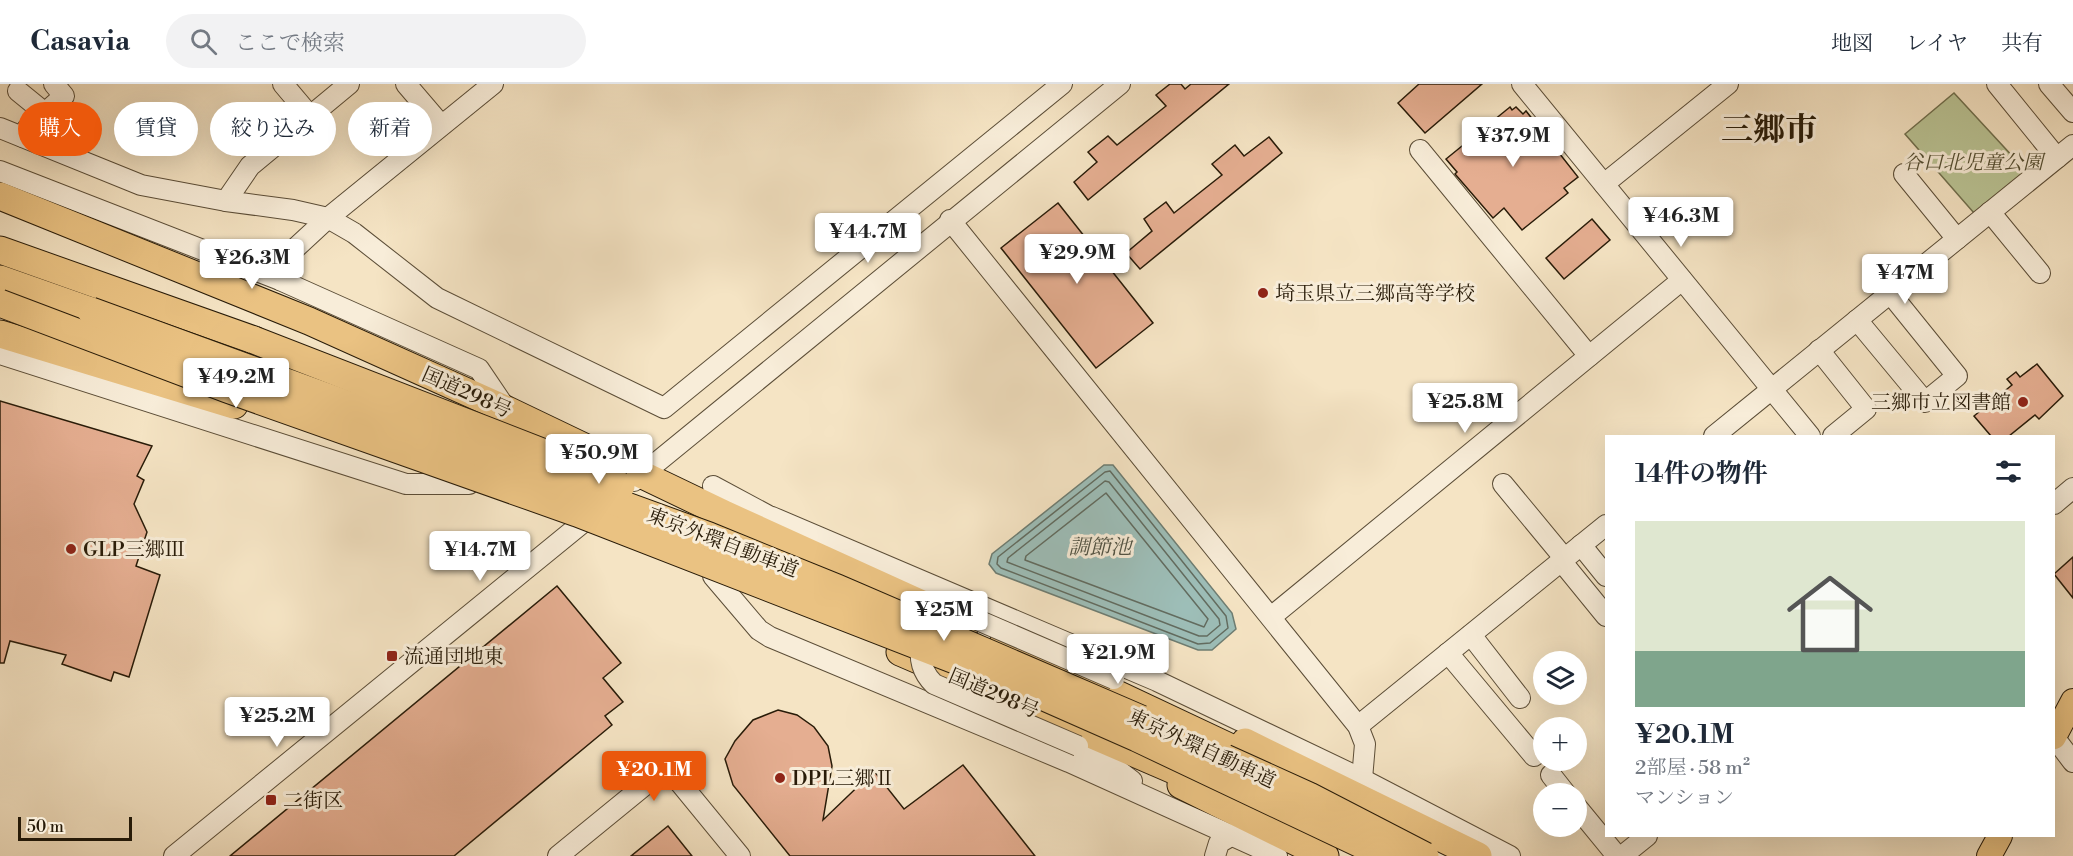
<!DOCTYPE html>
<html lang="ja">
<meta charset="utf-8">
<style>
:root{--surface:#fff;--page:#f2f2f3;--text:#1f2937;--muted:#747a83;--line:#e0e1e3;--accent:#ea580c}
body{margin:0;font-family:"Libre Bodoni","Noto Serif JP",serif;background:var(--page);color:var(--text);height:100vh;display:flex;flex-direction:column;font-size:22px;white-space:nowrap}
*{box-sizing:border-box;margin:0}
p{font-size:20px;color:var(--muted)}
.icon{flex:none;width:33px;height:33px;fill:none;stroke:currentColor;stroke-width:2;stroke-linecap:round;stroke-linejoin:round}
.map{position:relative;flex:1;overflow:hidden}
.sheet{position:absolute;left:1605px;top:351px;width:450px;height:402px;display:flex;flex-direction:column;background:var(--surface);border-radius:0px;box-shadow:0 6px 24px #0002}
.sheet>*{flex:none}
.guide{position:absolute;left:18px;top:18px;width:570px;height:54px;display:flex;gap:12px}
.fabs{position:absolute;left:1533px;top:567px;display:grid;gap:12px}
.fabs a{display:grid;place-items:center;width:54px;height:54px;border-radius:50%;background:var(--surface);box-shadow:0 6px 24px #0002;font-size:30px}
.scale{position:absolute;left:18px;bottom:15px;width:114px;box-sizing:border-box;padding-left:6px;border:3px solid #281b08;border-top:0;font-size:16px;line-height:21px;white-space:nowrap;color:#281b08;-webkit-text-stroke:4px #f8edd9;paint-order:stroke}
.price{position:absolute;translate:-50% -51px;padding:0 14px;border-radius:6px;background:#fff;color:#222;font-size:20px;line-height:39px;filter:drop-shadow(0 2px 3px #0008)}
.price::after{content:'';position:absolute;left:50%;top:36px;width:18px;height:14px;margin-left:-9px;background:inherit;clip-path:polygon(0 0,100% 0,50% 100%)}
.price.on{background:var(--accent);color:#fff}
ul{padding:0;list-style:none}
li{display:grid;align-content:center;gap:12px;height:318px;padding:0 30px}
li+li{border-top:2px solid var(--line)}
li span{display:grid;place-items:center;height:186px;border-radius:0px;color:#555}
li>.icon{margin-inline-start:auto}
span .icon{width:108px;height:108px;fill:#fffc;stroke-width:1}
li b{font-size:26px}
h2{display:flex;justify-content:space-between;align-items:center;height:72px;padding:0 30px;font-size:26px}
.pill{padding:0 21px;border-radius:27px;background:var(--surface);box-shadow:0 6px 24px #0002;font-size:21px;line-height:54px}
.pill.on{background:var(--accent);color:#fff}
header{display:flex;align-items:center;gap:36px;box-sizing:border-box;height:84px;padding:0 30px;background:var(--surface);border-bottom:2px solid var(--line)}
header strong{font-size:28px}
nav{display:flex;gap:33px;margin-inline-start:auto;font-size:21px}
.search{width:420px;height:54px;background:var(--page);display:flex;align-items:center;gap:15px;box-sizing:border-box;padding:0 21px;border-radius:33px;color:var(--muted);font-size:22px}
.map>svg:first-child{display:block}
.green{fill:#bac495;stroke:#71704e;stroke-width:1.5}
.water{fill:#9dbeb8;stroke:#6e7d72;stroke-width:1.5}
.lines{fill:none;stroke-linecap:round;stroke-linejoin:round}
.shore{stroke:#626c60;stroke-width:1.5}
.building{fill:#e5ae91;stroke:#281b08;stroke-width:1.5}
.minor-casing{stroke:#5b4d37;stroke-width:22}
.major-casing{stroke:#281b08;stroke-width:26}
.highway-casing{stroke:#281b08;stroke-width:29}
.minor{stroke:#f8edd9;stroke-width:20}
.major{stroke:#eac282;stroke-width:24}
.highway{stroke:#eac282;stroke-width:27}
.minor-bridge-casing{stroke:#5b4d37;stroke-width:22;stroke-linecap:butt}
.highway-bridge-casing{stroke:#281b08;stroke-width:29;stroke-linecap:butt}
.minor-bridge{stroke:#f8edd9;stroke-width:20}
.highway-bridge{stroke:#eac282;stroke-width:27}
.poi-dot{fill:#8f2418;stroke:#f8edd9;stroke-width:2}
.labels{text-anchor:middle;stroke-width:6;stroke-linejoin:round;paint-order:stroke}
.park-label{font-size:20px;font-style:italic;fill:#544e32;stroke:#f8edd9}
.poi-label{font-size:20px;fill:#281b08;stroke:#f8edd9;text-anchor:start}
.street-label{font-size:20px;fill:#281b08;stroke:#f8edd9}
.water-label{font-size:21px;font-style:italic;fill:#515446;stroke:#f8edd9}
.town-label{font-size:32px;font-weight:bold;fill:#281b08;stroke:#f8edd9}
</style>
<header>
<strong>Casavia</strong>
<div class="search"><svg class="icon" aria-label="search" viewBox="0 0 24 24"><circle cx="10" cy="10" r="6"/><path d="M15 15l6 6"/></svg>ここで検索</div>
<nav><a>地図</a><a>レイヤ</a><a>共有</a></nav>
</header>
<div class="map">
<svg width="2073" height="772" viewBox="0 0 2073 772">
<rect width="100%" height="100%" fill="#f5e4c4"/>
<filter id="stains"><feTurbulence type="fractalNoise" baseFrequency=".00333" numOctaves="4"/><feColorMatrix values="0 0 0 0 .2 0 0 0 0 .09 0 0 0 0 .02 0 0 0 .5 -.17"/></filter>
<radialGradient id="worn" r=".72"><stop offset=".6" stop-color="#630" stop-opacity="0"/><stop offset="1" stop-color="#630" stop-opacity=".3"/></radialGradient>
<polygon class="green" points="1954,9 2027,88 1974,129 1905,50"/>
<polygon class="water" points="1104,381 1113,381 1232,529 1236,545 1212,566 1198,566 996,489 989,480 992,470"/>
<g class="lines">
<g class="shore">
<polygon points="1110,387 1226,532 1228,544 1210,559 1198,560 1001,484 997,480 998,473 1105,388"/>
<polygon points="1105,397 1109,398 1219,535 1220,541 1207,552 1199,552 1007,478 1008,474"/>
<polygon points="1106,409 1208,535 1204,543 1025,476 1026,472"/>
</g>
</g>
<g class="building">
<polygon points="1170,0 1181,0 1185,5 1191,0 1229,0 1088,116 1074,98 1097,78 1088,68 1108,52 1117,61 1166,22 1156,11"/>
<polygon points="1419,0 1482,0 1425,49 1398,19"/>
<polygon points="1510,23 1512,26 1516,23 1523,30 1526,27 1578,93 1564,104 1568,109 1522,146 1504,124 1493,134 1455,90 1457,88 1446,75"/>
<polygon points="1269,53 1282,69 1140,185 1126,169 1152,147 1144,135 1166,118 1174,129 1222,91 1212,80 1235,61 1244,72"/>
<polygon points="1058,119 1153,239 1096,284 1001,164"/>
<polygon points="1592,135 1610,156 1564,195 1546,174"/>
<polygon points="2037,280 2063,312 2039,335 2035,331 2009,352 1991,352 1974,332 2012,301 2007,295 2016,288 2020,293"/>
<polygon points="0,317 152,362 137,392 144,396 134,420 147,448 136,482 160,491 129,593 114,588 111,597 62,580 66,571 10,557 4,579 0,579"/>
<polygon points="2073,473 2073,514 2054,490"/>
<polygon points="557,502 621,579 603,594 623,618 605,632 612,641 454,772 230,772"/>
<polygon points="778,626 797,631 814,643 828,662 832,682 823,736 874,687 904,725 963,681 1035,772 790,772 733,701 725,675 735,657 753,636"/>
<polygon points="668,742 692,772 631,772"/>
</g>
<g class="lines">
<g class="minor-casing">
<g id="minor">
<polyline points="283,0 310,32"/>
<polyline points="349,0 250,82 226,117 293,126 328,134 354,149 437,214 664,324 1062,0"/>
<polyline points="406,0 441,41"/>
<polyline points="1522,0 1810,352"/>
<polyline points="1997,0 2057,74"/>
<polyline points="2049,0 2073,28"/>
<polyline points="18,7 45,29"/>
<polyline points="0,44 141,101 226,117"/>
<polyline points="23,53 27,45 64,12 54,0"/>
<polyline points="1420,66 1589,272"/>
<polyline points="0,87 280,196 479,285 506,325"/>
<polyline points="1904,90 1957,155"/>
<polyline points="1604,100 1728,0"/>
<polyline points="1990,128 2040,189"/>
<polyline points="950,136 1358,642 1365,660 1362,695"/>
<polyline points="280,196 289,170 328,134 493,0"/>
<polyline points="1857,236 1925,318 1957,292 1890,209"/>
<polyline points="1819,266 1866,325 1833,352"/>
<polyline points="0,270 406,400 469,400"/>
<polyline points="1714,352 2073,61"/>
<polyline points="634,397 1120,0"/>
<polyline points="1503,400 1565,475"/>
<polyline points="713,402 767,431"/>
<polyline points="2054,420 2073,404"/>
<polyline points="736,431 772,433 1157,597 1362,695 1510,772"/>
<polyline points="1581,461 1606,492"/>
<polyline points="1562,478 1606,532"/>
<polyline points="713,492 759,546 770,553 1069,678 1277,772"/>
<polyline points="1271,533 1682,196"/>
<polyline points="1471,551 1520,614"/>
<polyline points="1448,569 1534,672"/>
<polyline points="1358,642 1606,441"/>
<polyline points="2054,653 2073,678"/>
<polyline points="1078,662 1105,676 1132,697"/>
<polyline points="1551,691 1566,710"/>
<polyline points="1576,722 1617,772"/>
<polyline points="174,772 597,427"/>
<polyline points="558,772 667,683 740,772"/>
<polyline points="1215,772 1219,759 1241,746"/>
<polyline points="1622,772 1647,752"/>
</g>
</g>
<g class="major-casing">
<g id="major">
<polyline points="2054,653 2073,617"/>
<polyline points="1989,772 2000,752"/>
</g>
</g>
<g class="highway-casing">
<g id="highway">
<polyline points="0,112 309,237 507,326 724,430 966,540"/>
<polyline points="0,166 254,256"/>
<polyline points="0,195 91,227"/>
<polyline points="0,250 234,321"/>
<polyline points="1004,557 1259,677"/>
<polyline points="900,568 1206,700"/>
<polyline points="1245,658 1478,772"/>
<polyline points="1181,701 1325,772"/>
</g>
</g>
<use href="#minor" class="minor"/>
<use href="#major" class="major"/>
<use href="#highway" class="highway"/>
<g class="minor-bridge-casing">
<path id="minor-bridge" d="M1078 662 934 600C910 577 921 544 947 528L973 534 1114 595"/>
</g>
<g class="highway-bridge-casing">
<g id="highway-bridge">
<polyline points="0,219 227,305 577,429 1001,594 1137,654 1386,772"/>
<polyline points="91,227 709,452 837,504 1141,635"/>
<polyline points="254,256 578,382 621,402"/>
<polyline points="1225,674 1309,712 1425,772"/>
</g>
</g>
<use href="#minor-bridge" class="minor-bridge"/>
<use href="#highway-bridge" class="highway-bridge"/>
</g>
<g class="poi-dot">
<circle cx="1263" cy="209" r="6"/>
<circle cx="2023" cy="318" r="6"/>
<circle cx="71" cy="465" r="6"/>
<rect x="386" y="566" width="12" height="12" rx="3"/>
<circle cx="780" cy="694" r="6"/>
<rect x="265" y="710" width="12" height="12" rx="3"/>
</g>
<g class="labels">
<g class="park-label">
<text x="1973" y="85">谷口北児童公園</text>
</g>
<g class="poi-label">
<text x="1275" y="216">埼玉県立三郷高等学校</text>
<text x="2011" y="325" text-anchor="end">三郷市立図書館</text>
<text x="83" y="472">GLP三郷Ⅲ</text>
<text x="404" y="579">流通団地東</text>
<text x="792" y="701">DPL三郷Ⅱ</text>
<text x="283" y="723">二街区</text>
</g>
<g class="street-label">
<text transform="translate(467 308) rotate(24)" y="7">国道298号</text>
<text transform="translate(723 458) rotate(21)" y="7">東京外環自動車道</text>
<text transform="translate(994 609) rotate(23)" y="7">国道298号</text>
<text transform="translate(1202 664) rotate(25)" y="7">東京外環自動車道</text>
</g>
<g class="water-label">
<text x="1100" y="470">調節池</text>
</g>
<g class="town-label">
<text x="1769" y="56">三郷市</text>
</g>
</g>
<rect width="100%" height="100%" filter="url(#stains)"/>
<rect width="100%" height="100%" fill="url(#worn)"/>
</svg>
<div class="fabs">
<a><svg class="icon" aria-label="layers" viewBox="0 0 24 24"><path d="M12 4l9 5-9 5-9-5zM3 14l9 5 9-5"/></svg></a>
<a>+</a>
<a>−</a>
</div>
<div class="scale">50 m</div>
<b class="price" style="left:1513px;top:84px">¥37.9M</b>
<b class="price" style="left:1681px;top:164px">¥46.3M</b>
<b class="price" style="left:868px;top:180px">¥44.7M</b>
<b class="price" style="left:1077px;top:201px">¥29.9M</b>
<b class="price" style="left:252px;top:206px">¥26.3M</b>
<b class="price" style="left:1905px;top:221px">¥47M</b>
<b class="price" style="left:236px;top:325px">¥49.2M</b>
<b class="price" style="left:1465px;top:350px">¥25.8M</b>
<b class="price" style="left:599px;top:401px">¥50.9M</b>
<b class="price" style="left:480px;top:498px">¥14.7M</b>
<b class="price" style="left:944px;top:558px">¥25M</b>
<b class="price" style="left:1118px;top:601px">¥21.9M</b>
<b class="price" style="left:277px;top:664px">¥25.2M</b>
<b class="price on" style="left:654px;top:718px">¥20.1M</b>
<div class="guide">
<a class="pill on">購入</a>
<a class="pill">賃貸</a>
<a class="pill">絞り込み</a>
<a class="pill">新着</a>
</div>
<section class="sheet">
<h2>14件の物件<svg class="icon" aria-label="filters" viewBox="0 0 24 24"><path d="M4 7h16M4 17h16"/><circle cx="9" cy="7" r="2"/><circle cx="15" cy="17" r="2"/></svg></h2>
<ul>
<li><span style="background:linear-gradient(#dfe7d0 70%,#7fa58c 0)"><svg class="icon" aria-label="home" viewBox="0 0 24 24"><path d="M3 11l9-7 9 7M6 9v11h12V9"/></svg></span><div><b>¥20.1M</b><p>2部屋 · 58 m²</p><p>マンション</p></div></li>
</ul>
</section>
</div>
